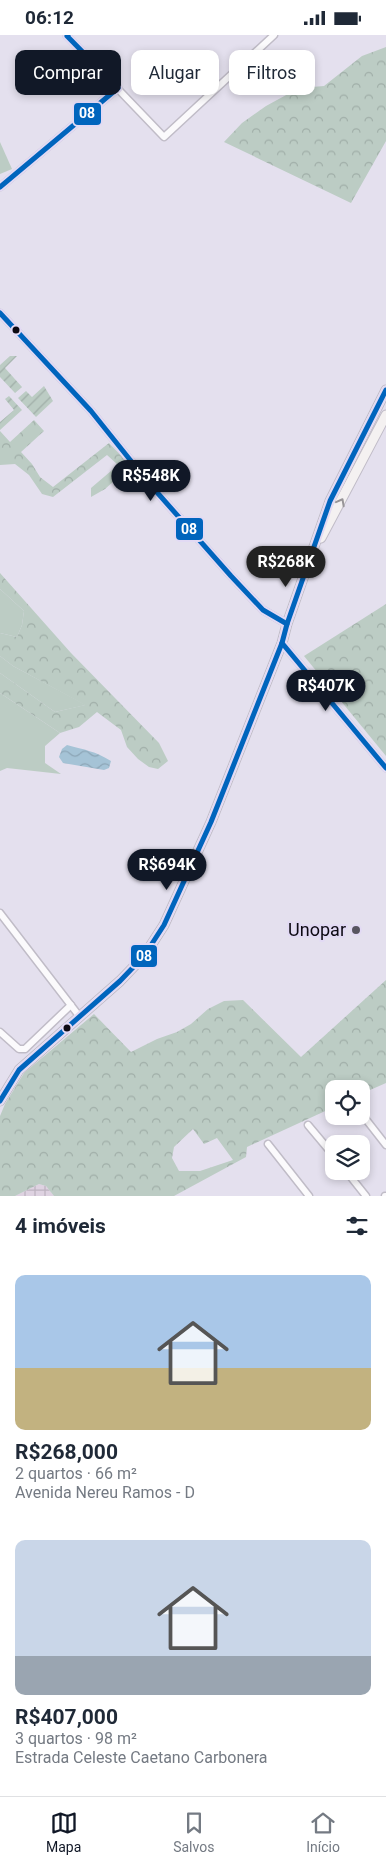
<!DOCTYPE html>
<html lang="pt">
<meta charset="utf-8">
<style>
:root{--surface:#fff;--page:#f2f2f3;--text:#1f2937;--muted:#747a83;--line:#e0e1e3;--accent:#111827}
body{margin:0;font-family:Roboto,sans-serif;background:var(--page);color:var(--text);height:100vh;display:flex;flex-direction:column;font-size:19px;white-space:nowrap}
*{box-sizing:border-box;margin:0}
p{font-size:16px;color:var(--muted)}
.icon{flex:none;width:28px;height:28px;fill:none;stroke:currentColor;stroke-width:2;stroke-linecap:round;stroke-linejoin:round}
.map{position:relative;height:1161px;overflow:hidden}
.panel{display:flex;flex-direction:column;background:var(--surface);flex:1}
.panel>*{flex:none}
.hud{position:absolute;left:15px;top:15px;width:356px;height:45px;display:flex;gap:10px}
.controls{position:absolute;left:325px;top:1045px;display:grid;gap:10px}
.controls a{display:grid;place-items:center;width:45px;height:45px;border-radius:10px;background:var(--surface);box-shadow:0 2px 8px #0003;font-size:25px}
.price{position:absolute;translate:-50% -42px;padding:0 11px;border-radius:18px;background:var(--accent);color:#fff;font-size:16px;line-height:32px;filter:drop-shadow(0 1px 2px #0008)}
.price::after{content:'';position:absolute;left:50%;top:30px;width:15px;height:11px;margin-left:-8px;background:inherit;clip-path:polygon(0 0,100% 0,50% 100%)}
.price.on{background:#222;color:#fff}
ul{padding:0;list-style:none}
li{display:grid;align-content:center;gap:10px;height:265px;padding:0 15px}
li span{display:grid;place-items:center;height:155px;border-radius:10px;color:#555}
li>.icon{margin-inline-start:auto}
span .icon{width:90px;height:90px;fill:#fffc;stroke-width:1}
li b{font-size:21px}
h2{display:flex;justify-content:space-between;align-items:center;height:60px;padding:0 15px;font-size:21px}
.tag{padding:0 18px;border-radius:10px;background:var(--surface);box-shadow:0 2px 8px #0003;font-size:18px;line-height:45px}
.tag.on{background:var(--accent);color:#fff}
.status{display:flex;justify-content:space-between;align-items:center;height:35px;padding:0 25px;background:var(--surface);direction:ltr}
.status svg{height:14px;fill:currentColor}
.tabs{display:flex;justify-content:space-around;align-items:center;height:70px;border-top:1px solid var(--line);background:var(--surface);font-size:14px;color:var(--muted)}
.tabs a{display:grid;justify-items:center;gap:2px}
.tabs .on{color:var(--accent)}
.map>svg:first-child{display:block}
.industrial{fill:url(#industrial-grid)}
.green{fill:#bcccc4}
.forest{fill:url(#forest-crowns);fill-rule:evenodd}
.garden{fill:url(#garden-furrows)}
.water{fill:url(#water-waves)}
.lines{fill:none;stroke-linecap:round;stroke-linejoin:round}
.street-casing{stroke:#c0bcc7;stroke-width:9}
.secondary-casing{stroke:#c0bcc7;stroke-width:11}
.street{stroke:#fbfafc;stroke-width:6}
.secondary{stroke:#f4f1f1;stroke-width:9}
.bus-1-casing{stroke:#e2daf4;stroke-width:9}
.bus-1{stroke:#0065bd;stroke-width:5}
.oneway{stroke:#989598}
.bus-dot{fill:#0d0a13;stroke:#e2daf4;stroke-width:2}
.poi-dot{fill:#585560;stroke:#e2daf4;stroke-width:2}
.labels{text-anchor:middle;stroke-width:4;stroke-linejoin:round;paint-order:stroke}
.poi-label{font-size:18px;fill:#0d0a13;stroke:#e2daf4;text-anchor:end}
.line-badge{stroke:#e2daf4;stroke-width:2}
.badge-label{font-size:14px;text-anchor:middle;font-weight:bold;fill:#fff}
</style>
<div class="status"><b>06:12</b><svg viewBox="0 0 49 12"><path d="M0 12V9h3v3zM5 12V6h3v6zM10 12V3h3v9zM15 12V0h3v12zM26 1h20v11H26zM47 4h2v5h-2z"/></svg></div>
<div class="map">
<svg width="386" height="1161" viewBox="0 0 386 1161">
<defs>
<pattern id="industrial-grid" width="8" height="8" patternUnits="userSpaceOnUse" patternTransform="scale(1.25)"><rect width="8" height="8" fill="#ded2e1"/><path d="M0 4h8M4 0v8" fill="none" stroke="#bdb3c0"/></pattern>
<pattern id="forest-crowns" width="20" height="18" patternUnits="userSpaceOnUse" patternTransform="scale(1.25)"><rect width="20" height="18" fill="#bcccc4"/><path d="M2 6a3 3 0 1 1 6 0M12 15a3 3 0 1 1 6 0" fill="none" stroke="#a0aea8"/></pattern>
<pattern id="garden-furrows" width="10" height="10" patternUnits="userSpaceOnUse" patternTransform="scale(1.25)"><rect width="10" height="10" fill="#bcccc4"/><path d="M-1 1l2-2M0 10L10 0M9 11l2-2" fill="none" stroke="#a0aea8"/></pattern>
<pattern id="water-waves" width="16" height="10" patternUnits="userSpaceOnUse" patternTransform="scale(1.25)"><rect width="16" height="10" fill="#a5c3d6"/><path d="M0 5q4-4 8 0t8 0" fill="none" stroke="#8da6b7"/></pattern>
</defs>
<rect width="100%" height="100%" fill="#e4e0ee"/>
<polygon class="industrial" points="39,1149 46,1151 54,1161 15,1161"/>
<g class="green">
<polygon points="0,107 12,134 0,139"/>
<polygon points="0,554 24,576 22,590 17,602 0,598"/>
<polygon points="0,621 13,631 86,670 55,677 0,638"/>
<polygon points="0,658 60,698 45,711 45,728 61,739 7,733 0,736"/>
</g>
<g class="forest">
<polygon points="386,12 386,106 351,168 224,107 242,88 266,71 288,59 312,52 324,51 362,21"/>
<polygon points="34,385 44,396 21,417 32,429 40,442 53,452 109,408 131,431 105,454 91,462 91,453 118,430 107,420 53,462 42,459 29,440 15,429 0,430 0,396 10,407"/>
<polygon points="0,538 71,618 159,708 168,726 158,734 149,732 138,724 127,712 121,695 97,677 79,692 60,698 0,658 0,638 55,677 85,670 13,631 0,621 0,598 17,602 22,590 24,576 0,554"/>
<polygon points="386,569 386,721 304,621"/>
<path d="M386 945V1048L361 1059V1054H334V1072L247 1112 246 1122 174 1161H54L46 1151 39 1149 15 1161H0V1081L5 1069 24 1038 94 979 131 1017 157 1004 177 997 191 989 208 974 224 966 243 965 301 1022ZM193 1094 204 1109 217 1103 233 1125 200 1136H179L172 1123 174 1112Z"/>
</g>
<g class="garden">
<polygon points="10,321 17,321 5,333 22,352 15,358 0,342 0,330"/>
<polygon points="44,351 53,366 36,382 18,363 26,356 32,362"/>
<polygon points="9,361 22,375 0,395 0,387 14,375 5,364"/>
</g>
<path class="water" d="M67 710C85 715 95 716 111 726L109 733 104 735 63 728 59 722 62 714Z"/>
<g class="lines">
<g class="street-casing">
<g id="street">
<polyline points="68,0 67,1 164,102 274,0"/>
<polyline points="0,152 118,53"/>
<polyline points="0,278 91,376 147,446 231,541 263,575 287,589"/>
<polyline points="282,608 386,733"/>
<polyline points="0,878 80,982"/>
<polyline points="0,997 19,1014 25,1014 71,970"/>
<polyline points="361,1078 386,1110"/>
<polyline points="308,1090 334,1121"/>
<polyline points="268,1109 309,1161"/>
<polyline points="346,1136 366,1161"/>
<polyline points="385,1161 386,1161"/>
</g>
</g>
<g class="secondary-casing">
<g id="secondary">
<polyline points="321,503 386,380"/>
<polyline points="0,1066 19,1035 120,946 144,921 164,890 211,787 282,608 287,589 330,466 386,355"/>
</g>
</g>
<use href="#street" class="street"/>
<use href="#secondary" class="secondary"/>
<g class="bus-1-casing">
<g id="bus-1">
<polyline points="0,152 118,53 67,1 68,0"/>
<polyline points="0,278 91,376 147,446 231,541 263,575 287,589"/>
<polyline points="282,608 386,733"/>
<polyline points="0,1066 19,1035 120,946 144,921 164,890 211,787 282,608 287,589 330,466 386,355"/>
</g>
</g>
<use href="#bus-1" class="bus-1"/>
</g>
<defs><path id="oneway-chevron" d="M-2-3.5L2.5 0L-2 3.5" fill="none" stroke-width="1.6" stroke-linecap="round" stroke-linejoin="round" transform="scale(1.25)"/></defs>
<use class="oneway" href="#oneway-chevron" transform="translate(341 467) rotate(-62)"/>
<g class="bus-dot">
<circle cx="16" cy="295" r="4.5"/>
<circle cx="67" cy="993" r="4.5"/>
</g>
<circle class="poi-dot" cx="356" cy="895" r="5"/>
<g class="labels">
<g class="poi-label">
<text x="346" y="901">Unopar</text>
</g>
</g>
<g class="line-badge">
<rect x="73" y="67" width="29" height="24" rx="5" fill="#0065bd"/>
<rect x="175" y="482" width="29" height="24" rx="5" fill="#0065bd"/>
<rect x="130" y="909" width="28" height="24" rx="5" fill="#0065bd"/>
</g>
<g class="badge-label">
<text x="87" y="83">08</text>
<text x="189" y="499">08</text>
<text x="144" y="926">08</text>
</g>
</svg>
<div class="controls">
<a><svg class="icon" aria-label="locate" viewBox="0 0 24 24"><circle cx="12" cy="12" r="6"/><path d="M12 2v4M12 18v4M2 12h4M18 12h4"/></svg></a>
<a><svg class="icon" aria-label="layers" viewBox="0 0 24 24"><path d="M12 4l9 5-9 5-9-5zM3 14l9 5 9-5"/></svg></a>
</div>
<b class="price" style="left:151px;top:467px">R$548K</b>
<b class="price on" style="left:286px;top:553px">R$268K</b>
<b class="price" style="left:326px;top:677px">R$407K</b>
<b class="price" style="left:167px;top:856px">R$694K</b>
<div class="hud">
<a class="tag on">Comprar</a>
<a class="tag">Alugar</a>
<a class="tag">Filtros</a>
</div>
</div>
<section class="panel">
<h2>4 imóveis<svg class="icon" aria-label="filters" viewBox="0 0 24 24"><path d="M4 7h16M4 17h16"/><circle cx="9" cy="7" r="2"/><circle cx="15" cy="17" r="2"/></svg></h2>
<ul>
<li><span style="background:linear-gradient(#a9c7e8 60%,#c2b280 0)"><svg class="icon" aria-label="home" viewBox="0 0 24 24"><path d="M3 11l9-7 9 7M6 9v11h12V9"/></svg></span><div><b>R$268,000</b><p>2 quartos · 66 m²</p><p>Avenida Nereu Ramos - D</p></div></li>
<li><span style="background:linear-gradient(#c9d6e8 75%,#9aa5b1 0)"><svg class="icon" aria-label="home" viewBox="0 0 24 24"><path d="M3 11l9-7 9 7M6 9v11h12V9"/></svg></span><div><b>R$407,000</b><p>3 quartos · 98 m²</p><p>Estrada Celeste Caetano Carbonera</p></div></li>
</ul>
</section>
<nav class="tabs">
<a class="on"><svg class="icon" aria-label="map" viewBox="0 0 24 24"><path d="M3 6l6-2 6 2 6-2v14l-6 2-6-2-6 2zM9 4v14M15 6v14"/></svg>Mapa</a>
<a><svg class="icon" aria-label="saved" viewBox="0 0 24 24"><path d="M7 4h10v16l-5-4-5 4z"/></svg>Salvos</a>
<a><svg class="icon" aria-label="home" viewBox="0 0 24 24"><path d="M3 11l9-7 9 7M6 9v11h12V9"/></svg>Início</a>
</nav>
